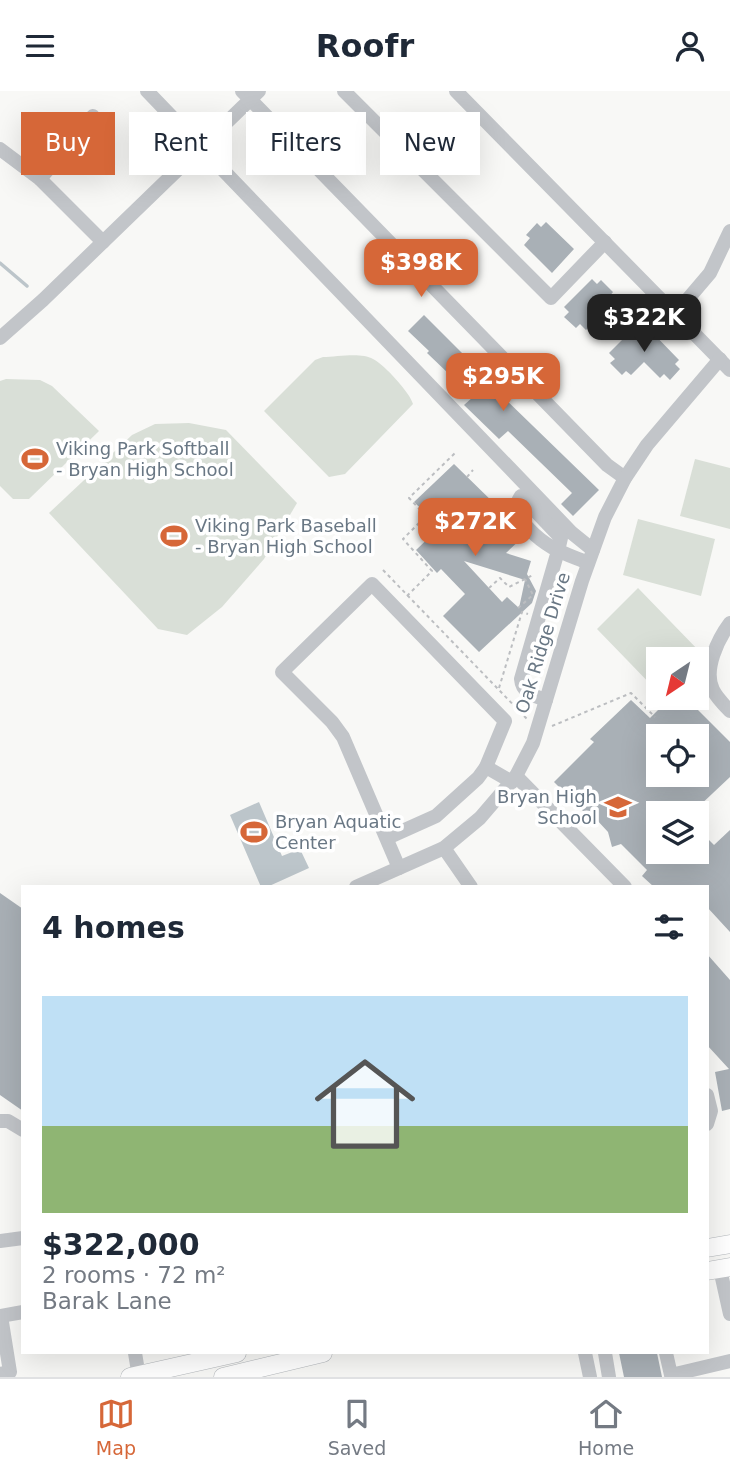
<!DOCTYPE html>
<meta charset="utf-8">
<style>
:root{--surface:#fff;--page:#f2f2f3;--text:#1f2937;--muted:#747a83;--line:#e0e1e3;--accent:#d66738}
body{margin:0;font-family:"DejaVu Sans",sans-serif;background:var(--page);color:var(--text);height:100vh;display:flex;flex-direction:column;font-size:26px;white-space:nowrap}
*{box-sizing:border-box;margin:0}
p{font-size:23px;color:var(--muted)}
.icon{flex:none;width:38px;height:38px;fill:none;stroke:currentColor;stroke-width:2;stroke-linecap:round;stroke-linejoin:round}
.map{position:relative;flex:1;overflow:hidden}
.sheet{position:absolute;left:21px;top:794px;width:688px;height:469px;display:flex;flex-direction:column;background:var(--surface);border-radius:0px;box-shadow:0 7px 28px #0002}
.sheet>*{flex:none}
.hud{position:absolute;left:21px;top:21px;width:690px;height:63px;display:flex;gap:14px}
.needle{width:46px;rotate:215deg}
.fabs{position:absolute;left:646px;top:556px;display:grid;gap:14px}
.fabs a{display:grid;place-items:center;width:63px;height:63px;border-radius:0px;background:var(--surface);box-shadow:0 7px 28px #0002;font-size:35px}
.price{position:absolute;translate:-50% -60px;padding:0 16px;border-radius:14px;background:var(--accent);color:#fff;font-size:23px;line-height:46px;filter:drop-shadow(0 2px 4px #0008)}
.price::after{content:'';position:absolute;left:50%;top:42px;width:21px;height:16px;margin-left:-10px;background:inherit;clip-path:polygon(0 0,100% 0,50% 100%)}
.price.selected{background:#222;color:#fff}
ul{padding:0;list-style:none}
li{display:grid;align-content:center;gap:14px;height:371px;padding:0 21px}
li+li{border-top:2px solid var(--line)}
li span{display:grid;place-items:center;height:217px;border-radius:0px;color:#555}
li>.icon{margin-inline-start:auto}
span .icon{width:126px;height:126px;fill:#fffc;stroke-width:1}
li b{font-size:30px}
h2{display:flex;justify-content:space-between;align-items:center;height:84px;padding:0 21px;font-size:30px}
.tag{padding:0 24px;border-radius:0px;background:var(--surface);box-shadow:0 7px 28px #0002;font-size:24px;line-height:63px}
.tag.selected{background:var(--accent);color:#fff}
header{display:flex;justify-content:space-between;align-items:center;height:91px;padding:0 21px;background:var(--surface);font-size:32px;font-weight:700}
.menu{display:flex;justify-content:space-around;align-items:center;height:98px;border-top:2px solid var(--line);background:var(--surface);font-size:19px;color:var(--muted)}
.menu a{display:grid;justify-items:center;gap:4px}
.menu .selected{color:var(--accent)}
.map>svg:first-child{display:block}
.green{fill:#d9dfd7}
.water{fill:#bcc5ca}
.lines{fill:none;stroke-linecap:round;stroke-linejoin:round}
.stream{stroke:#bcc5ca;stroke-width:3.5}
.building{fill:#a9b0b6;fill-rule:evenodd}
.major-casing{stroke:#b5b9bd;stroke-width:19}
.path{stroke:#bcbec1;stroke-width:2;stroke-dasharray:3.5 3.5;stroke-linecap:butt}
.minor{stroke:#c2c5c9;stroke-width:14}
.major{stroke:#fff;stroke-width:18}
.labels{text-anchor:middle;stroke-width:7;stroke-linejoin:round;paint-order:stroke}
.poi-label{font-size:18px;fill:#697784;stroke:#fff;text-anchor:start}
.street-label{font-size:18px;fill:#697784;stroke:#fff}
</style>
<header><svg class="icon" aria-label="menu" viewBox="0 0 24 24"><path d="M4 6h16M4 12h16M4 18h16"/></svg>Roofr<svg class="icon" aria-label="person" viewBox="0 0 24 24"><circle cx="12" cy="8" r="4"/><path d="M4 21q1-7 8-7t8 7"/></svg></header>
<div class="map">
<svg width="730" height="1286" viewBox="0 0 730 1286">
<rect width="100%" height="100%" fill="#f8f8f6"/>
<g class="green">
<path d="M323 266C337 266 361 261 373 268 384 273 411 303 413 313L345 383 329 386 264 320 315 269Z"/>
<polygon points="6,288 40,289 52,295 99,340 29,408 13,408 0,395 0,290"/>
<polygon points="189,332 226,339 297,412 264,468 222,516 187,544 158,538 49,422 132,344 155,333"/>
<polygon points="695,368 730,377 730,438 680,425"/>
<polygon points="638,428 715,448 701,505 623,484"/>
<polygon points="638,497 701,562 695,569 658,569 658,601 597,538"/>
</g>
<polygon class="water" points="259,711 282,765 300,758 309,777 267,796 261,796 230,724"/>
<g class="lines">
<polyline class="stream" points="0,172 27,195"/>
</g>
<g class="building">
<polygon points="546,131 574,158 552,182 524,154 530,147 526,144 537,132 541,136"/>
<polygon points="592,188 597,193 601,189 613,201 609,206 614,211 586,239 580,233 576,237 564,226 569,221 564,216"/>
<polygon points="424,224 501,301 500,303 599,399 573,425 561,413 572,402 508,340 499,348 464,314 473,306 427,262 429,260 408,240"/>
<polygon points="637,234 643,240 647,236 679,269 675,273 680,278 670,289 664,283 660,287 644,271 631,284 626,280 622,284 610,272 615,268 609,262"/>
<path d="M454 373 500 418 498 421 527 449 523 446 506 462 531 470 527 483 536 500 532 512 479 561 443 525 465 503 441 478 437 482 416 459 440 436 414 411ZM464 470 525 489 519 517 507 506 502 511Z"/>
<path d="M670 607H686L730 651V686L696 718 706 729 698 738 714 754 730 739V841L707 816V796H654L642 785 647 779 621 753 612 756 608 741 596 728 593 730 554 691 594 651 590 648 631 609 650 627ZM658 646H696V684H658ZM658 723H696V761H658Z"/>
<polygon points="0,802 23,818 23,1020 0,1004"/>
<polygon points="707,863 730,889 730,1018 722,1020 715,981 729,978 707,954"/>
<polygon points="619,1262 657,1262 662,1286 624,1286"/>
</g>
<g class="lines">
<g class="major-casing">
<g id="major">
<polyline points="707,1157 730,1153"/>
<polyline points="707,1180 730,1176"/>
<polyline points="130,1286 237,1262"/>
<polyline points="223,1286 323,1262"/>
</g>
</g>
<g class="path">
<polyline points="467,386 473,379"/>
<polyline points="383,479 528,629"/>
<polyline points="489,497 500,487 509,496 533,484"/>
<polyline points="407,505 432,480 403,448 426,425 409,407 456,361"/>
<polyline points="518,517 533,504 525,488"/>
<polyline points="499,597 522,521 528,523"/>
<polyline points="552,635 631,602 655,626"/>
</g>
<g class="minor">
<polyline points="147,0 572,442 593,459"/>
<polyline points="242,0 607,374 625,387"/>
<polyline points="344,0 551,207 605,151"/>
<polyline points="456,0 730,279"/>
<polyline points="0,58 40,88 103,151"/>
<polyline points="40,88 93,25"/>
<polyline points="676,222 710,182 730,140"/>
<polyline points="0,247 43,209 259,0"/>
<path d="M730 532C718 548 703 579 713 599 717 607 724 614 730 620"/>
<path d="M546 609C534 605 522 602 521 588L558 460 561 447 521 405C511 420 518 427 529 438 548 458 564 462 588 472"/>
<polyline points="486,676 512,691"/>
<polyline points="516,685 625,796"/>
<polyline points="387,747 436,725 478,687 486,676 505,630 372,493 282,581 332,631 343,646 399,777"/>
<polyline points="444,757 471,796"/>
<polyline points="356,796 444,757 480,727 516,685 533,652 582,490 605,426 625,387 647,354 720,268"/>
<polyline points="707,1004 711,1020 707,1033"/>
<polyline points="0,1030 8,1030 23,1039"/>
<polyline points="0,1150 23,1147"/>
<polyline points="720,1178 730,1223"/>
<polyline points="0,1225 23,1221"/>
<polyline points="135,1262 139,1286"/>
<polyline points="585,1262 590,1286"/>
<polyline points="605,1262 609,1286"/>
<polyline points="666,1262 671,1284 730,1270"/>
<polyline points="0,1283 10,1281 1,1225"/>
</g>
<use href="#major" class="major"/>
</g>
<defs>
<g id="stadium-bare" transform="scale(2.1)"><path d="M0-5a6.5 5 0 1 0 0 10a6.5 5 0 1 0 0-10ZM-3.5-1.8h7v3.6h-7Z" fill="#d66738" stroke="#fff" stroke-width="2.5" paint-order="stroke"/></g>
<g id="school-bare" transform="scale(2.1)"><path d="M0-5L7-2L0 1L-7-2ZM-4 1L0 2.5L4 1V4Q0 6-4 4Z" fill="#d66738" stroke="#fff" stroke-width="2.5" paint-order="stroke"/></g>
</defs>
<g fill-rule="evenodd">
<use href="#stadium-bare" x="35" y="368"/>
<use href="#stadium-bare" x="174" y="445"/>
<use href="#school-bare" x="618" y="716"/>
<use href="#stadium-bare" x="254" y="741"/>
</g>
<g class="labels">
<g class="poi-label">
<text x="56" y="364">Viking Park Softball<tspan x="56" dy="21">- Bryan High School</tspan></text>
<text x="195" y="441">Viking Park Baseball<tspan x="195" dy="21">- Bryan High School</tspan></text>
<text x="597" y="712" text-anchor="end">Bryan High<tspan x="597" dy="21">School</tspan></text>
<text x="275" y="737">Bryan Aquatic<tspan x="275" dy="21">Center</tspan></text>
</g>
<g class="street-label">
<text transform="translate(543 552) rotate(-73)" y="6">Oak Ridge Drive</text>
</g>
</g>
</svg>
<div class="fabs">
<a><svg class="needle" viewBox="-14 -14 28 28"><path d="M0-13l5 13h-10z" fill="#e53935"/><path d="M0 13l5-13h-10z" fill="#747a83"/></svg></a>
<a><svg class="icon" aria-label="locate" viewBox="0 0 24 24"><circle cx="12" cy="12" r="6"/><path d="M12 2v4M12 18v4M2 12h4M18 12h4"/></svg></a>
<a><svg class="icon" aria-label="layers" viewBox="0 0 24 24"><path d="M12 4l9 5-9 5-9-5zM3 14l9 5 9-5"/></svg></a>
</div>
<b class="price" style="left:421px;top:208px">$398K</b>
<b class="price selected" style="left:644px;top:263px">$322K</b>
<b class="price" style="left:503px;top:322px">$295K</b>
<b class="price" style="left:475px;top:467px">$272K</b>
<div class="hud">
<a class="tag selected">Buy</a>
<a class="tag">Rent</a>
<a class="tag">Filters</a>
<a class="tag">New</a>
</div>
<section class="sheet">
<h2>4 homes<svg class="icon" aria-label="filters" viewBox="0 0 24 24"><path d="M4 7h16M4 17h16"/><circle cx="9" cy="7" r="2"/><circle cx="15" cy="17" r="2"/></svg></h2>
<ul>
<li><span style="background:linear-gradient(#bfe0f5 60%,#8fb573 0)"><svg class="icon" aria-label="home" viewBox="0 0 24 24"><path d="M3 11l9-7 9 7M6 9v11h12V9"/></svg></span><div><b>$322,000</b><p>2 rooms · 72 m²</p><p>Barak Lane</p></div></li>
</ul>
</section>
</div>
<nav class="menu">
<a class="selected"><svg class="icon" aria-label="map" viewBox="0 0 24 24"><path d="M3 6l6-2 6 2 6-2v14l-6 2-6-2-6 2zM9 4v14M15 6v14"/></svg>Map</a>
<a><svg class="icon" aria-label="saved" viewBox="0 0 24 24"><path d="M7 4h10v16l-5-4-5 4z"/></svg>Saved</a>
<a><svg class="icon" aria-label="home" viewBox="0 0 24 24"><path d="M3 11l9-7 9 7M6 9v11h12V9"/></svg>Home</a>
</nav>
